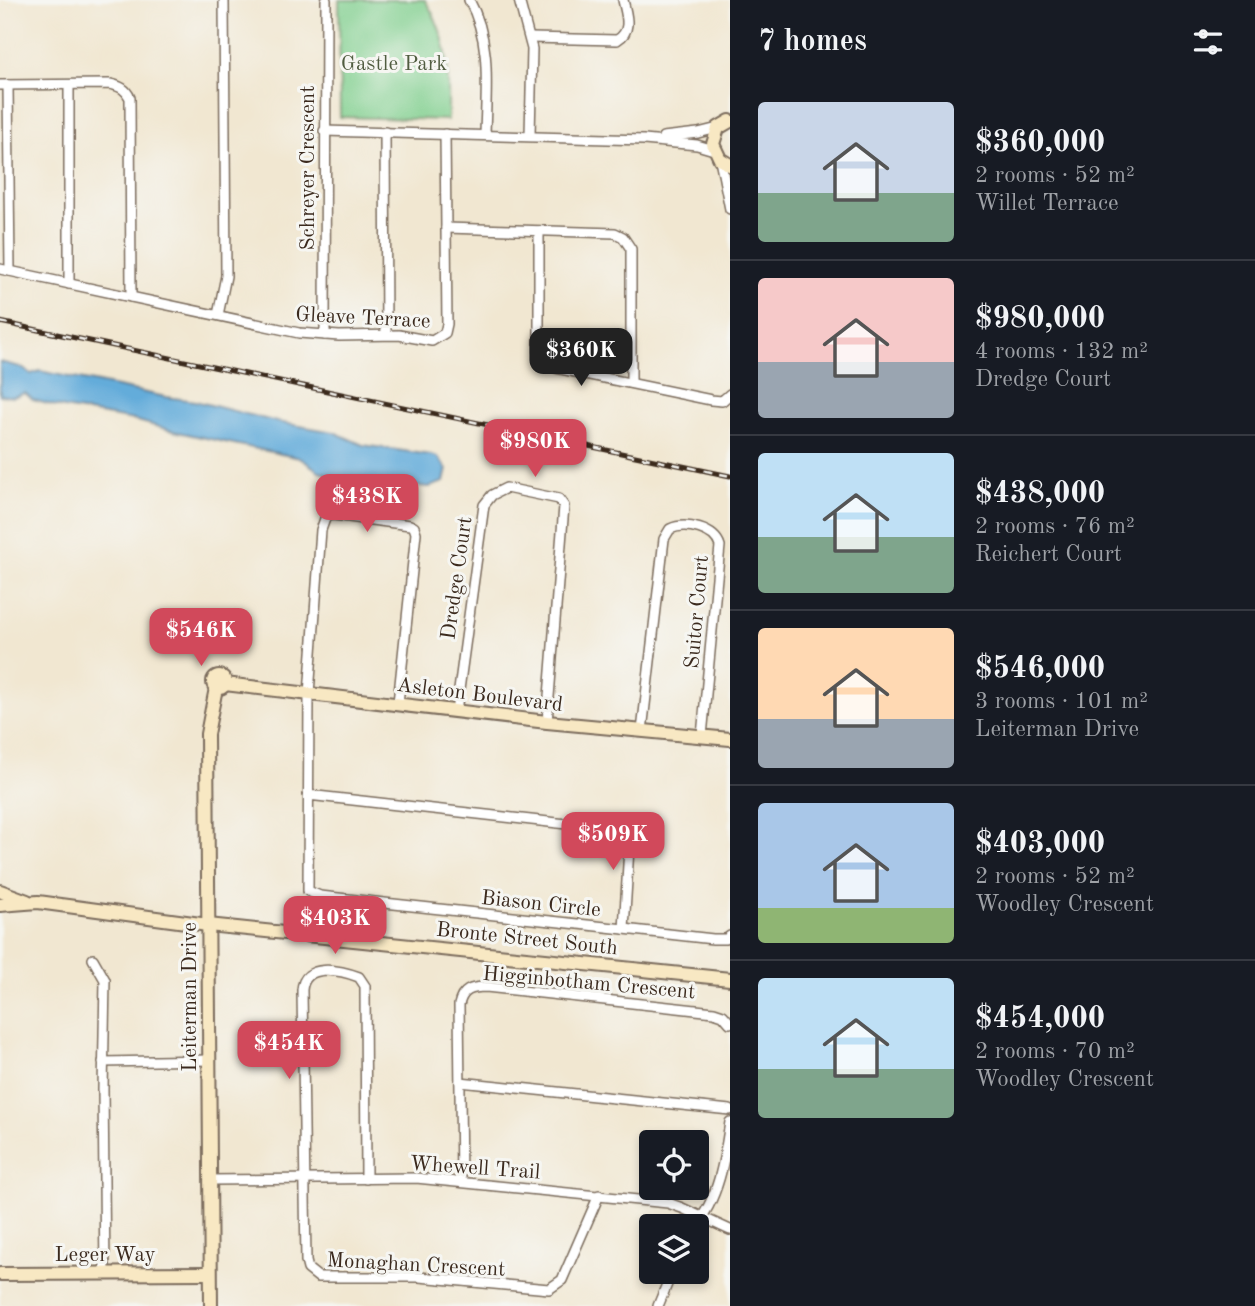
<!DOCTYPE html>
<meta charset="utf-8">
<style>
:root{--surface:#171b24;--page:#242831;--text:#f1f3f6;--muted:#9ea1a6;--line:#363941;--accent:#d1495b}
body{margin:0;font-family:"Old Standard TT",serif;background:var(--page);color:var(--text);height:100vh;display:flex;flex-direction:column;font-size:26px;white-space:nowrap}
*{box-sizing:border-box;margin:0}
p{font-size:23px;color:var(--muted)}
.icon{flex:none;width:38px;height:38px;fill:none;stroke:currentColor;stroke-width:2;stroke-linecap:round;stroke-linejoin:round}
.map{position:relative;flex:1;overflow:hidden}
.details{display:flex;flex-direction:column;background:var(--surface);width:525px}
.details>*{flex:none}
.controls{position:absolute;left:639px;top:1130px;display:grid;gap:14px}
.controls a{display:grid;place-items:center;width:70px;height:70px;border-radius:7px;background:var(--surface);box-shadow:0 4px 10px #0003;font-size:35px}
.price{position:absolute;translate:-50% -60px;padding:0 16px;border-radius:14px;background:var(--accent);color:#fff;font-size:23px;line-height:46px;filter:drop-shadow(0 2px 4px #0008)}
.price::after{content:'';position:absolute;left:50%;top:42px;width:21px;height:16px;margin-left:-10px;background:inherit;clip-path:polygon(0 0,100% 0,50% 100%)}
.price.selected{background:#222;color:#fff}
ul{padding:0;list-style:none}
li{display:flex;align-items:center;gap:21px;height:175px;padding:0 28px}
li+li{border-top:2px solid var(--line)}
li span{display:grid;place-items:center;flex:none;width:196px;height:140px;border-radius:7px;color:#555}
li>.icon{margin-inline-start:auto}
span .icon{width:84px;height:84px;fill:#fffc;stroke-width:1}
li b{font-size:30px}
h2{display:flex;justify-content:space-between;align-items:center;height:84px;padding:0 28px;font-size:30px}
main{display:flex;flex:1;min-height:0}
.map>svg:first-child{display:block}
.green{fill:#80cf8e;stroke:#5e7c56;stroke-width:2}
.water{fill:#63acda;stroke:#4f6b7c;stroke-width:2}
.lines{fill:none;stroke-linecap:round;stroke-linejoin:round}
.street-casing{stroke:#7b6c5d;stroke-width:12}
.secondary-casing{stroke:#7b6c5d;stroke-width:16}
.street{stroke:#fff;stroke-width:9}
.secondary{stroke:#f8e8c3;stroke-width:12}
.rail-casing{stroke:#3b2a1e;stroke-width:5}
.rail{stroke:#f6f6f2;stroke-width:2.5;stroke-dasharray:8;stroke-linecap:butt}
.labels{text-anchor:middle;stroke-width:6;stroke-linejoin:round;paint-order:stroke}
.park-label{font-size:21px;fill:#505c40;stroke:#f6f6f2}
.street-label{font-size:21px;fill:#3b2a1e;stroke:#f6f6f2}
</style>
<main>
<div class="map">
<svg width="730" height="1306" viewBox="0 0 730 1306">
<rect width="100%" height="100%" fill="#f6f6f2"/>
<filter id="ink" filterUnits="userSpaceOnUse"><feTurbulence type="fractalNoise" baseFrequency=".0143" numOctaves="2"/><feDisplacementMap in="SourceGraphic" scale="14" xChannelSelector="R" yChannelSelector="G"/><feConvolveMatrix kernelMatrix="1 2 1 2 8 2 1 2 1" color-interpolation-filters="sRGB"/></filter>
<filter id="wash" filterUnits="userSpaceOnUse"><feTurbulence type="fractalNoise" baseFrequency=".00686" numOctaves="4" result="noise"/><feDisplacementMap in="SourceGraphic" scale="28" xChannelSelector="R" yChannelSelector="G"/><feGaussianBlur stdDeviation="1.57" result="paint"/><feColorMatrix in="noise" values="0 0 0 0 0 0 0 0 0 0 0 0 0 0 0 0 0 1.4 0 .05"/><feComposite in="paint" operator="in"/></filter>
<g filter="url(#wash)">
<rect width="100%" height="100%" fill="#f1e7d1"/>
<path class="green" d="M339 0H425C452 43 448 72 448 120L340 117Z"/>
<polygon class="water" points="0,362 20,367 31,374 40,371 166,397 195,401 277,422 334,432 363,445 431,455 438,457 447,469 444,482 429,487 375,482 355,477 337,478 319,471 300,458 173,431 134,420 64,408 33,400 25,393 13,397 0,395"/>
</g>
<g filter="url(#ink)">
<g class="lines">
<g class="street-casing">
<g id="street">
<path d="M469 0C492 41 486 89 485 135"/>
<polyline points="519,0 532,49 530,135"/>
<path d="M530 38 617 40C633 31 626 14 623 0"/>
<path d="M0 85 110 84C120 86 126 89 130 98L131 297"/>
<polyline points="8,85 10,271"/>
<polyline points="69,85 69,284"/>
<polyline points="324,131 644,140 697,145 714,150"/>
<polyline points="385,132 386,334"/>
<polyline points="663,137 698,133 718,128"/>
<polyline points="720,159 730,209"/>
<polyline points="446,228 615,233 623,237 631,249 631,383"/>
<polyline points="539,231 539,353 544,362 556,368 711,400 722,401 730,394"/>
<polyline points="0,269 299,333 339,336 399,335 432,341 445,333 447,324 445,134"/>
<polyline points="218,315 226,276 224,0"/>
<polyline points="325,335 326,0"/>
<polyline points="456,712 484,505 492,495 506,488 559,499 564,506 547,722"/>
<path d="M642 731 664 539 670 529C686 522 715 529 720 546L702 736"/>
<polyline points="308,795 611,829 620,832 629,848 624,929 320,896 308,891 309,694 321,530 326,516 333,515 410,525 414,527 416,533 398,703"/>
<polyline points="624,929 713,939 726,939 730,936"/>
<polyline points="93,959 105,980 103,1090 105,1273"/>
<polyline points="103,1062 209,1060"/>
<polyline points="460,1082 730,1110"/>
<path d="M366 1179 365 986 359 977C340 970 304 962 302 990L306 1261 308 1269 318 1277H419L549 1289 562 1280 599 1195"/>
<polyline points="211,1180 416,1178 668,1203 682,1208 730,1230"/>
<path d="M461 1182 459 1005C462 990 471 987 486 987L714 1012 723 1015 730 1023"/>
<path d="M694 1227C719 1200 725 1157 730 1122"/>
<polyline points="658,1306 672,1272"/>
</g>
</g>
<g class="secondary-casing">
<g id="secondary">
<polyline points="730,121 718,128 713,144 720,159 730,165"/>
<circle cx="219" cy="682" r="6"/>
<polyline points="225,684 547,722 730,739"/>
<polyline points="0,891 27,901"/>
<polyline points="0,905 38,902 208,925 730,979"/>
<polyline points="0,1274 210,1273"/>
<polyline points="211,1306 207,734 216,688"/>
</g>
</g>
<use href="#street" class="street"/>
<use href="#secondary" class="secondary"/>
<g class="rail-casing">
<polyline id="rail" points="0,322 730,476"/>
</g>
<use href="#rail" class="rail"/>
</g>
</g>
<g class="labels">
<g class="park-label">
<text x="394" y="70">Gastle Park</text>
</g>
<g class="street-label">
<text transform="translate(307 168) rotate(-90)" y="7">Schreyer Crescent</text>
<text transform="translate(363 317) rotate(3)" y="7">Gleave Terrace</text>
<text transform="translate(456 578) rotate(-82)" y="7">Dredge Court</text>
<text transform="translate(696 612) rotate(-85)" y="7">Suitor Court</text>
<text transform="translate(480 694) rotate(7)" y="7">Asleton Boulevard</text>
<text transform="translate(541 903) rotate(6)" y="7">Biason Circle</text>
<text transform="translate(527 938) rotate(6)" y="7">Bronte Street South</text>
<text transform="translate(589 982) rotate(5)" y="7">Higginbotham Crescent</text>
<text transform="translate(189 997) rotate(-90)" y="7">Leiterman Drive</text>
<text transform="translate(475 1167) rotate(4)" y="7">Whewell Trail</text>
<text x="105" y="1261">Leger Way</text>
<text transform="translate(416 1264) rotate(3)" y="7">Monaghan Crescent</text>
</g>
</g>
</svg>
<div class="controls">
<a><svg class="icon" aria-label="locate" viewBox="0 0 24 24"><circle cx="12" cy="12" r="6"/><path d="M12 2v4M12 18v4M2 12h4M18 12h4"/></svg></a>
<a><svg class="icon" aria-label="layers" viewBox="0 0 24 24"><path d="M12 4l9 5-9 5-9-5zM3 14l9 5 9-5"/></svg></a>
</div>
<b class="price selected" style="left:581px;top:388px">$360K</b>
<b class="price" style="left:535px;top:479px">$980K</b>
<b class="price" style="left:367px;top:534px">$438K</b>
<b class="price" style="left:201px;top:668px">$546K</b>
<b class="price" style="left:613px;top:872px">$509K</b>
<b class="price" style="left:335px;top:956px">$403K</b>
<b class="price" style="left:289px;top:1081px">$454K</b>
</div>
<section class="details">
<h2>7 homes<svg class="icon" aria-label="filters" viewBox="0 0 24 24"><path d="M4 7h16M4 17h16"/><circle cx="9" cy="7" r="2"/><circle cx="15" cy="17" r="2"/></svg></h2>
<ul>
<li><span style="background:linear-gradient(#c9d6e8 65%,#7fa58c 0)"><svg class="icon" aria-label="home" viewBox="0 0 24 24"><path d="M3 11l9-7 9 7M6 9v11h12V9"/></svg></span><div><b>$360,000</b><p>2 rooms · 52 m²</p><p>Willet Terrace</p></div></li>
<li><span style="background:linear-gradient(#f6c9c9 60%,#9aa5b1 0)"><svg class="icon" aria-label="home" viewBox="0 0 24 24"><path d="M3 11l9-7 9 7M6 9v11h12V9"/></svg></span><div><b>$980,000</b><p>4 rooms · 132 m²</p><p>Dredge Court</p></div></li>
<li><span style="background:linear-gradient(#bfe0f5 60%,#7fa58c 0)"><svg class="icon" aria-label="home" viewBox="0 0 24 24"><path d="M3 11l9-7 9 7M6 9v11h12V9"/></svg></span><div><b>$438,000</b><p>2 rooms · 76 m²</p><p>Reichert Court</p></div></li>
<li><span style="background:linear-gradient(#ffd9b3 65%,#9aa5b1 0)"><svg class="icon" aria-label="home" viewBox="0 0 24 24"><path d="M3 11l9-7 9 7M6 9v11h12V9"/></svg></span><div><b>$546,000</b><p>3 rooms · 101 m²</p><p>Leiterman Drive</p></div></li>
<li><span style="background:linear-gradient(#a9c7e8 75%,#8fb573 0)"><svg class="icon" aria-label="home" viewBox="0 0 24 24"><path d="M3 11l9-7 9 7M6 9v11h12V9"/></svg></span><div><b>$403,000</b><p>2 rooms · 52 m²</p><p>Woodley Crescent</p></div></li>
<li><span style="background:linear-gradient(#bfe0f5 65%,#7fa58c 0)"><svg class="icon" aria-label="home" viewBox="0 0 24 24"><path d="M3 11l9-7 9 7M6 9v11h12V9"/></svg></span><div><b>$454,000</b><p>2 rooms · 70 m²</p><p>Woodley Crescent</p></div></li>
</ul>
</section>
</main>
